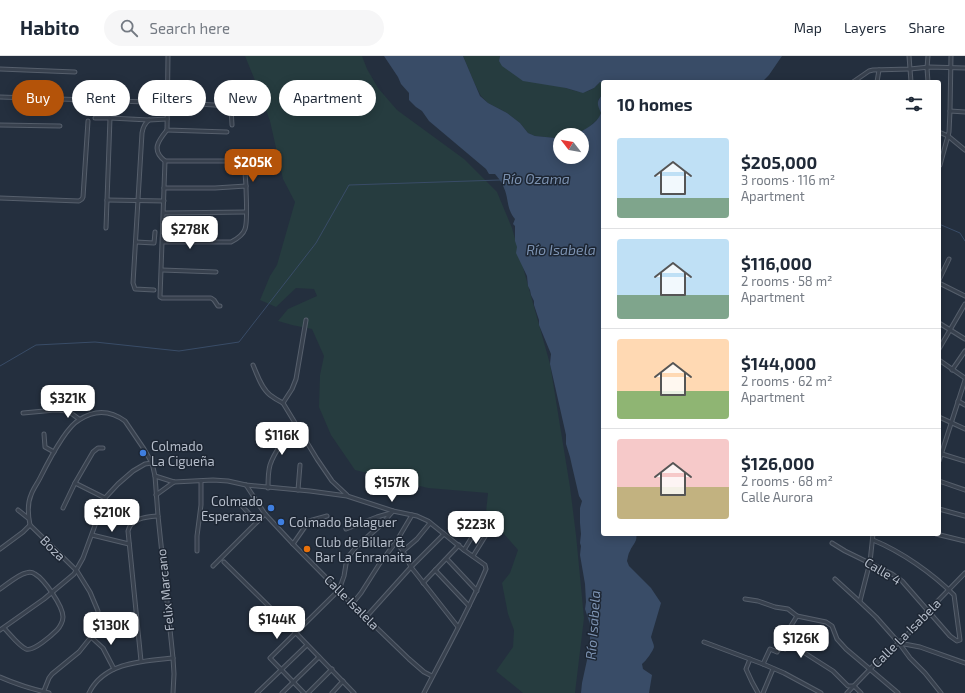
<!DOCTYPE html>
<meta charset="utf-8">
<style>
:root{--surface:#fff;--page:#f6f6f7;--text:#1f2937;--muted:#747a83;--line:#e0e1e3;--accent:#b45309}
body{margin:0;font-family:"Exo 2",sans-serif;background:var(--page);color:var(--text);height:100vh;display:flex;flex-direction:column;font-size:15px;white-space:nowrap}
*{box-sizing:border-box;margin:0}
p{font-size:13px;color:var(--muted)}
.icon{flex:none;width:22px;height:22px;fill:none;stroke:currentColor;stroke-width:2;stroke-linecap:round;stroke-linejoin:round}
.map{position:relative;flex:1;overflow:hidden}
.panel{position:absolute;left:601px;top:24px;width:340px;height:456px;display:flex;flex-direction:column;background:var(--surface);border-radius:4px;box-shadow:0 2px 10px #0003}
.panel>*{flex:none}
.top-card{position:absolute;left:12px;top:24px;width:380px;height:36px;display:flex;gap:8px}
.needle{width:26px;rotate:301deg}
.fabs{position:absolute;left:553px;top:72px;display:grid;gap:8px}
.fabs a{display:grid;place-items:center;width:36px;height:36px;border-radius:50%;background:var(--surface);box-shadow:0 2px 10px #0003;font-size:20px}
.price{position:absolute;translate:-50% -34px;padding:0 9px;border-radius:8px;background:#fff;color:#222;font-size:13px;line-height:26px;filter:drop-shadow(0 1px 2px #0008)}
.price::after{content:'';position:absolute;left:50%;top:24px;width:12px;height:9px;margin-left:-6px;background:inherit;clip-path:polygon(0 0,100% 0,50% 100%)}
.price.on{background:var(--accent);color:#fff}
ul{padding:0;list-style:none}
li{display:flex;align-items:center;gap:12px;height:100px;padding:0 16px}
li+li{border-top:1px solid var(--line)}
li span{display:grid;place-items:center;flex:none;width:112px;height:80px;border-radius:4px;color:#555}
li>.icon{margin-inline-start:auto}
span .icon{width:48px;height:48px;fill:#fffc;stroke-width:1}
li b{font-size:17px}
h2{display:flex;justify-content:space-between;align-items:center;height:48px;padding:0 16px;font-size:17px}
.chip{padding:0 14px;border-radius:18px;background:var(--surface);box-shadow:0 2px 10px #0003;font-size:14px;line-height:36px}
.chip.on{background:var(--accent);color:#fff}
header{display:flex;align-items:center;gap:24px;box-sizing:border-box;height:56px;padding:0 20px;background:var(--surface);border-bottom:1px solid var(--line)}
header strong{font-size:19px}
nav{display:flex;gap:22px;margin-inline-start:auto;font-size:14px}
.search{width:280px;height:36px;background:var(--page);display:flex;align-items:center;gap:10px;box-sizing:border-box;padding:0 14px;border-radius:22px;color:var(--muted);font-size:15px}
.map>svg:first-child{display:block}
.green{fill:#263c3f}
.water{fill:#394c67}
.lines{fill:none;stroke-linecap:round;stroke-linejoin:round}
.stream{stroke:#394c67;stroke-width:1}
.minor-casing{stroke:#565f6c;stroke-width:5}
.minor{stroke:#38414e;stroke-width:3}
.shop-dot{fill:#3f7fe0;stroke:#1d2633;stroke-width:1.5}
.food-dot{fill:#e8710a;stroke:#1d2633;stroke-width:1.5}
.labels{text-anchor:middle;stroke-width:3;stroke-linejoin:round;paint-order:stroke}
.poi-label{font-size:13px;fill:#b4bcc9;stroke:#1d2633;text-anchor:start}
.street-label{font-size:13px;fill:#b4bcc9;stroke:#1d2633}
.water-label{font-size:14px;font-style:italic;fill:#7c92b1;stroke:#1d2633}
</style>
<header>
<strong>Habito</strong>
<div class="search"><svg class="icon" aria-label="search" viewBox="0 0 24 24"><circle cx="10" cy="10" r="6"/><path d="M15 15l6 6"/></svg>Search here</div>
<nav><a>Map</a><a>Layers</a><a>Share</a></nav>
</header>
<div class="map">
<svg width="965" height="637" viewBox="0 0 965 637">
<rect width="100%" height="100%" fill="#242f3e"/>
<g class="green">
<polygon points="245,0 362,0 367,13 378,32 397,54 464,103 497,136 512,172 550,308 570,431 576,479 584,562 575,637 523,637 496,615 513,591 514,574 508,558 502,527 510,517 518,494 504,478 485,466 488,437 428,432 355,414 331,379 319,351 320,319 324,300 312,273 292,269 278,265 288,253 317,240 314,233 296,232 276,251 260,244 270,220 277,209 295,146 283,123 270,65 258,32"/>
<path d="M463 0H500L499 5C513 10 573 38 584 36 591 35 596 31 600 26H603V38L598 44 601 57 599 62 588 72 574 79H560V82H556L535 80 528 77 520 67 507 57 488 47 481 40 474 26Z"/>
</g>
<g class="water">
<path d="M384 0H463L474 26 480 40 488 47 507 57 520 67 528 77 535 80 556 82H560V101H582V79H574C584 74 597 68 601 57 597 48 596 46 603 38V478H636C638 485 633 488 630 495 628 498 628 501 627 505L629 510 651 532 661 547 651 581C652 585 654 588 654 591 653 595 646 605 642 608L643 613 652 619 649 637H581L582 627 587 604 586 597 590 584V568L585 553 586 546 585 528 580 499 581 490 580 487 581 478 580 467V452L582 445 579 440 572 410 570 401 566 388V379L550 308 551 298 539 269V264L534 249V245L531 239 530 234 528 230 527 220 516 197 517 191 515 185V170L513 168 515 163C506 152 509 143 504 132 502 126 499 123 495 118H489L486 113 429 65 422 55 416 51 409 44V37L401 28 398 21Z"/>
<polygon points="500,0 782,0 769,19 762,26 600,26 594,32 583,37 566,32 523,25 502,10 499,5"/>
</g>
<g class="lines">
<g class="stream">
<polyline points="939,168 960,177 965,185"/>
<polyline points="0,310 36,289 95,286 179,295 239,286 316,187 349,129 500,124"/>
</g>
<g class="minor-casing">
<g id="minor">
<polyline points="168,0 167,74 227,76"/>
<polyline points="909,0 911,26"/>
<polyline points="928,0 927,12 928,26"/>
<polyline points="0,13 75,16"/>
<polyline points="853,26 869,15 873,14 910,13 929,11 965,12"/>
<polyline points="877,26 879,14"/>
<polyline points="0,41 147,46"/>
<polyline points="167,46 230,50 231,52 232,69"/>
<polyline points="950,55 965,56"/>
<polyline points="95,62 110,62 149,64 167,63"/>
<path d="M149 64C145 67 143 71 142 77L133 227 135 233 154 234"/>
<polyline points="0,69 60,70"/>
<path d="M167 74C158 85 151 94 165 105L160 241 162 242H211L214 244 218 250H220"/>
<polyline points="939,76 948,80 965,94"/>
<polyline points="239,102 242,101 244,102 246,130"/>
<polyline points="165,105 233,105"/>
<polyline points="940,109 949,76 950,55 951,0"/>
<polyline points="0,142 79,145 82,143 83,141 88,65"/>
<polyline points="107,144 164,145"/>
<polyline points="164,157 246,156"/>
<polyline points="106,172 110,62"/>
<polyline points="136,186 154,187 155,176"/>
<path d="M163 186H231C237 183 243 179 245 173 248 165 246 140 246 130L215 132H164"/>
<polyline points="162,214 216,216"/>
<polyline points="939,224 949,203"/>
<polyline points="939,227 965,240"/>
<polyline points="939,267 965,283"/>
<polyline points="939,293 965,248"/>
<polyline points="939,304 965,322"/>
<path d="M253 309C257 318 261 332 270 339 274 342 279 345 283 347"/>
<polyline points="952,314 965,295"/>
<polyline points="958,345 965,349"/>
<polyline points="283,347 317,403 332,425 347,439"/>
<polyline points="283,347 292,333 296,323 306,264"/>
<polyline points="23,357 55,354 68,355 79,363"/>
<polyline points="939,361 965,373"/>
<polyline points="44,378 45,391 54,396"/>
<polyline points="942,398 965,405"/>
<polyline points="939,405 965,324"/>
<path d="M155 420 174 426 213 424 228 425 246 429 310 435 347 440 393 455 417 460 428 465 464 494 485 509 486 513C468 556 445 596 424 637"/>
<polyline points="939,425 965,434"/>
<polyline points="75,427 105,442"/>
<polyline points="246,429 265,458 293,488 352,548 409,603 424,616 432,620"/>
<path d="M268 432C268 424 268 416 270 409 275 394 286 381 297 370"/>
<polyline points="298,434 300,409"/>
<polyline points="156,439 174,426"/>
<polyline points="242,450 257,466"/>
<polyline points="63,452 75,427 93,396 98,392 103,392"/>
<polyline points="939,453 965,460"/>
<polyline points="18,454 28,462"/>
<path d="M30 469C28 459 27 448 31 439 33 433 37 428 40 422 47 408 66 371 79 364 94 354 110 354 125 365L144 393 152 407 155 420 158 460 173 602 174 618 173 637"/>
<polyline points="30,469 77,515 90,536 98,555 96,570 91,581 79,596 52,618 49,622 43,637"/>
<polyline points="346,473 377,461 391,457"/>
<polyline points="936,478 965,485"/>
<polyline points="92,479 129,488"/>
<polyline points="396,486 403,495 411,511 458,571"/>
<path d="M832 487 845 495 892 518 902 525 950 580 957 585 960 584 954 539C932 517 902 496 873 484"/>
<polyline points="293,488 309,465 327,460"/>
<polyline points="0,493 23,476 30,469"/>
<polyline points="464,494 475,476"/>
<polyline points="197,495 197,480 201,449 201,425"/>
<polyline points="403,495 417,483 430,467"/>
<polyline points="473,500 486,479"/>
<polyline points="447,503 477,535"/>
<polyline points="224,506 296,577 354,637"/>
<polyline points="213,510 265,458"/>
<polyline points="435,514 469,550"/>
<polyline points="835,523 858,544 876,561 899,587 910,602 925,617 941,637"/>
<polyline points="423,527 459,489"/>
<path d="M0 533C6 529 19 518 26 517 29 516 32 516 35 518 44 523 63 550 63 561 63 565 60 571 57 574 52 579 33 596 26 593 19 590 10 578 4 572"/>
<polyline points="745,543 758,545 775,551 788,553 797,560 826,566 832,570 837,583 846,593 898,637"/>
<polyline points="860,545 870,506 873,478"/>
<polyline points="352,548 361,537 380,507 396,486 412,459"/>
<polyline points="797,560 784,581 789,587 833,615 848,630 854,630 861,637"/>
<polyline points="366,561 411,511 444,478"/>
<polyline points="0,574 44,543 74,518 83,502 105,442 118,428 133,415 145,408 152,407"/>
<polyline points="91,581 103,592 114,613"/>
<polyline points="704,586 763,608 784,617 821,637"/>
<polyline points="899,587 920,591 965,607"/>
<polyline points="750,603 746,613 752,626 758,637"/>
<path d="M141 605 128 475C131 462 146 461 158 460"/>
<polyline points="763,608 770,593 777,596 781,590 785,593 789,587"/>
<path d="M0 621C16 628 32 633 49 637"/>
<path d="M89 637C104 606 143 605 173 602"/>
<polyline points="257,637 307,589"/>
<polyline points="282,637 319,601"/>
<polyline points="304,637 270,602 339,534 344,520 347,502 357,490 382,468 393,455"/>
<polyline points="308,637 332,613"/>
<polyline points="332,637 343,625"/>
<polyline points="763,637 773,613"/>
<polyline points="847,637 874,609 907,579 928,555 965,517"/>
</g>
</g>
<use href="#minor" class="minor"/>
</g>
<g class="shop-dot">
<circle cx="143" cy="397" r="4"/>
<circle cx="271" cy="452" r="4"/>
<circle cx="281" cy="466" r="4"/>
</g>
<circle class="food-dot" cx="307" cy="493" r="4"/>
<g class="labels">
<g class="poi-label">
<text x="151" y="395">Colmado<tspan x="151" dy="15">La Cigueña</tspan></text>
<text x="263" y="450" text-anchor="end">Colmado<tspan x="263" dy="15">Esperanza</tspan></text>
<text x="289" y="471">Colmado Balaguer</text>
<text x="315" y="491">Club de Billar &amp;<tspan x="315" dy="15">Bar La Enranaita</tspan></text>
</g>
<g class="street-label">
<text transform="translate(53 492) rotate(45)" y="5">Boza</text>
<text transform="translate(883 515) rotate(31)" y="5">Calle 4</text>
<text transform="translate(165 534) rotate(-96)" y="5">Felix Marcano</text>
<text transform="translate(352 546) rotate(45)" y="5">Calle Isalela</text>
<text transform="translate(906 577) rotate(-45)" y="5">Calle La Isabela</text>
</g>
<g class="water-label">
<text x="536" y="128">Río Ozama</text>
<text x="561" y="199">Río Isabela</text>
<text transform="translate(593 569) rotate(-86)" y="5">Río Isabela</text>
</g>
</g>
</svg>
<div class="fabs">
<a><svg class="needle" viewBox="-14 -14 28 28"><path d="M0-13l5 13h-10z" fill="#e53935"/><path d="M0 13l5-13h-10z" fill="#747a83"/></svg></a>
</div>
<b class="price on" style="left:253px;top:127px">$205K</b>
<b class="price" style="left:190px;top:194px">$278K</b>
<b class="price" style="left:68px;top:363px">$321K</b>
<b class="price" style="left:282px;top:400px">$116K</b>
<b class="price" style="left:392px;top:447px">$157K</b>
<b class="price" style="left:112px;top:477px">$210K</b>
<b class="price" style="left:476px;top:489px">$223K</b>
<b class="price" style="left:277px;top:584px">$144K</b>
<b class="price" style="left:111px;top:590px">$130K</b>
<b class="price" style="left:801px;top:603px">$126K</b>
<div class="top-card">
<a class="chip on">Buy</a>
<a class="chip">Rent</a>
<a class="chip">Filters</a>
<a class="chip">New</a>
<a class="chip">Apartment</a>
</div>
<section class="panel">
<h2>10 homes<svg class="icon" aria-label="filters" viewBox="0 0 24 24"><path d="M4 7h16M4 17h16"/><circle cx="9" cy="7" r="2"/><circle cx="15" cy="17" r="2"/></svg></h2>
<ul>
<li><span style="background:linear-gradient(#bfe0f5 75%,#7fa58c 0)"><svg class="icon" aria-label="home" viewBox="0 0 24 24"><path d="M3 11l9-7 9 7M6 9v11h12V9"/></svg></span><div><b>$205,000</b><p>3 rooms · 116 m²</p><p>Apartment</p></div></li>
<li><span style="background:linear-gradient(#bfe0f5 70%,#7fa58c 0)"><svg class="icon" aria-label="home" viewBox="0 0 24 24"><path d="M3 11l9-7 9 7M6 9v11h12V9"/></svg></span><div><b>$116,000</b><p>2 rooms · 58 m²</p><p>Apartment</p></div></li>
<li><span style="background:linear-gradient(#ffd9b3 65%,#8fb573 0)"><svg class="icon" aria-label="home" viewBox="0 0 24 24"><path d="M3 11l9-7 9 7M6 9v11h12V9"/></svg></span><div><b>$144,000</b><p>2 rooms · 62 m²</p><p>Apartment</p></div></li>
<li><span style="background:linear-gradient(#f6c9c9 60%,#c2b280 0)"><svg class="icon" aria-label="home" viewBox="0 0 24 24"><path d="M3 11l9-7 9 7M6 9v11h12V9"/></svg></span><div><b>$126,000</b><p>2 rooms · 68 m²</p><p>Calle Aurora</p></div></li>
</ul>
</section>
</div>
